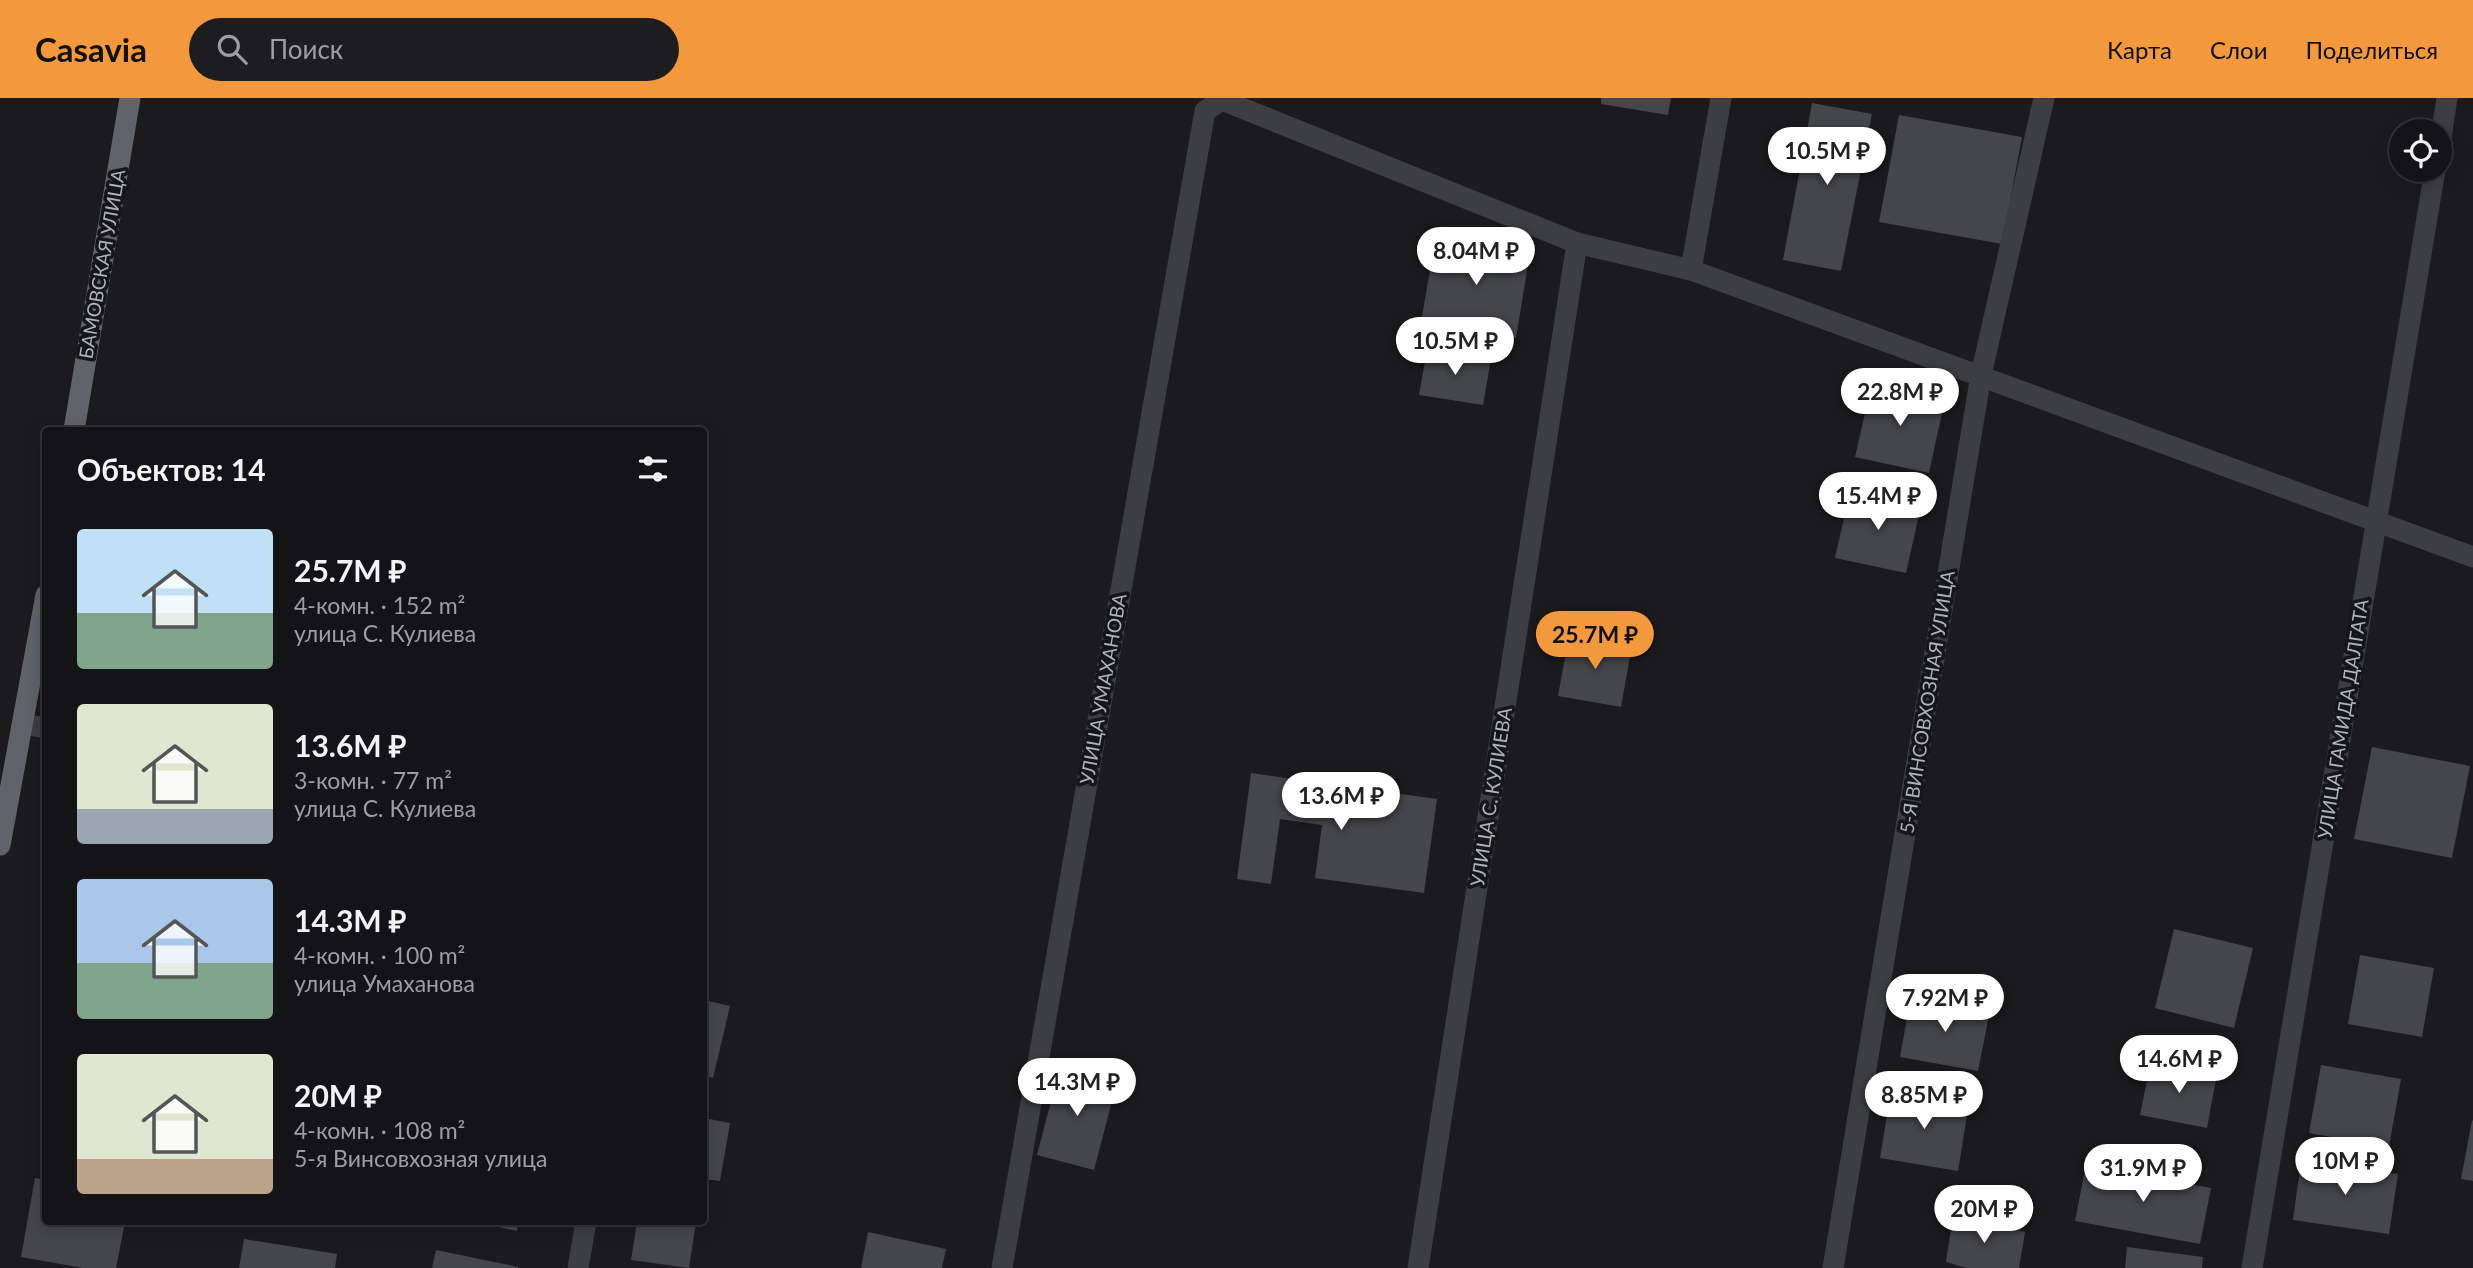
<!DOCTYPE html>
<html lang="ru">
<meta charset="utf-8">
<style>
:root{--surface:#141416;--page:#1d1d1f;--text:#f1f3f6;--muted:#9d9ea1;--line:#333335;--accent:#f3983d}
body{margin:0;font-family:Lato,sans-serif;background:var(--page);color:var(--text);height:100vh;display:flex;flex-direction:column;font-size:26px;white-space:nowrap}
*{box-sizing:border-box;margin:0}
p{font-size:23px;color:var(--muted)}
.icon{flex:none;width:38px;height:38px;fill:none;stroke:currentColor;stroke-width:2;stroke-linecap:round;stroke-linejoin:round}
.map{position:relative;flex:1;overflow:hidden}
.details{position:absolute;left:42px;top:329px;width:665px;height:798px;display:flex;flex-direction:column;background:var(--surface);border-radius:7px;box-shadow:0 4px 18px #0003,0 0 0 2px var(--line)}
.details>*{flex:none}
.controls{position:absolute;left:2389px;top:21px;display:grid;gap:14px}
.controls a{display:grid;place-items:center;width:63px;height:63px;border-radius:50%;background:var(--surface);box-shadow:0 4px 18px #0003,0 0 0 2px var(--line);font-size:35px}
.price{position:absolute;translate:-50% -60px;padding:0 16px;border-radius:24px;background:#fff;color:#222;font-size:23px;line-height:46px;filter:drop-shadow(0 2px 4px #0008)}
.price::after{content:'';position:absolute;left:50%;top:42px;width:21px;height:16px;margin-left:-10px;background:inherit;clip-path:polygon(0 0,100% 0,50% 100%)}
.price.active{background:var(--accent);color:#111}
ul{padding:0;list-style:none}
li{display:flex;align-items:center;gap:21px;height:175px;padding:0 35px}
li span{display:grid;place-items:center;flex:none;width:196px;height:140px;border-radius:7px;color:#555}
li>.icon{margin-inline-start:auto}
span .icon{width:84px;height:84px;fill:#fffc;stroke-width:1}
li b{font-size:30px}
h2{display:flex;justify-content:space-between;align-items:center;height:84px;padding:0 35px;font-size:30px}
header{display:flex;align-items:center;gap:42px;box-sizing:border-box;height:98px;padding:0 35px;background:var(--accent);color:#111}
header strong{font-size:33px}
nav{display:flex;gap:38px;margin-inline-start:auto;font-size:24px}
.search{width:490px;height:63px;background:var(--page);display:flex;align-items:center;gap:18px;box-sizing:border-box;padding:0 24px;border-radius:38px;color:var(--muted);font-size:26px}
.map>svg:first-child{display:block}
.building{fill:#45464a}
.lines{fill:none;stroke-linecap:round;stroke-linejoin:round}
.minor{stroke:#3c3e42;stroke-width:21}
.trunk{stroke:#60646a;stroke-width:21}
.labels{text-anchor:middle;stroke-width:7;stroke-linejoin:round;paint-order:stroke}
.street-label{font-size:19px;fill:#adb4bc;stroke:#161618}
</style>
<header>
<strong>Casavia</strong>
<div class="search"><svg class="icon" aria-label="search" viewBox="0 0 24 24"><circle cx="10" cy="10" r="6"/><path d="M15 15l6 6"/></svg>Поиск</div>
<nav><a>Карта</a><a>Слои</a><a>Поделиться</a></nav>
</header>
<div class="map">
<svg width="2473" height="1170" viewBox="0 0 2473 1170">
<rect width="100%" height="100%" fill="#1b1b1d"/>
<g class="building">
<polygon points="1601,0 1671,0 1668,17 1601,6"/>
<polygon points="1812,5 1872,16 1841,173 1783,162"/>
<polygon points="1899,17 2022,39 2002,146 1879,124"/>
<polygon points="1436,138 1530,155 1516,240 1421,224"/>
<polygon points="1427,252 1491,261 1483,307 1419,297"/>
<polygon points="1872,285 1945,301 1929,375 1855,359"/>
<polygon points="1850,393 1921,408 1906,475 1835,460"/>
<polygon points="1569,537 1632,548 1621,609 1558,598"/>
<polygon points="2372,649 2470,668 2452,760 2354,741"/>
<polygon points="1251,675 1437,701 1424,795 1315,780 1322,727 1280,721 1271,786 1237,781"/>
<polygon points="2174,831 2253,850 2234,930 2155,910"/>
<polygon points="2360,857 2434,870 2422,939 2348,926"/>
<polygon points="1911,898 1990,913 1978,973 1900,959"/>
<polygon points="704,902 730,908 713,980 704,978"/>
<polygon points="2151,963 2217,976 2207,1030 2140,1017"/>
<polygon points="2321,967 2401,981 2389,1049 2309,1035"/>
<polygon points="1060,969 1117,984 1094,1072 1037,1057"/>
<polygon points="1891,992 1969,1005 1958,1073 1880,1060"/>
<polygon points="704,1020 730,1025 720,1083 704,1081"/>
<polygon points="2472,1022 2473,1023 2473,1083 2461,1081"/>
<polygon points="2301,1063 2398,1076 2389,1136 2293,1122"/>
<polygon points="2086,1067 2211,1090 2200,1146 2075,1123"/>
<polygon points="35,1080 46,1082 46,1124 125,1124 116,1170 83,1170 21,1159"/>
<polygon points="1953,1118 2025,1134 2019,1170 1967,1170 1946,1164"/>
<polygon points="477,1124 518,1124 517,1133"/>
<polygon points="637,1124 696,1124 689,1170 631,1162"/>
<polygon points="868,1134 946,1151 942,1170 861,1170"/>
<polygon points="244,1141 337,1156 335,1170 239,1170"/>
<polygon points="2127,1149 2203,1159 2202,1170 2125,1170"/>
<polygon points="436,1152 518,1169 518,1170 432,1170"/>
</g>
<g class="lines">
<g class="minor">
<polyline points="2440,46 2447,0"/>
<polyline points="1691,172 1721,0"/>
<polyline points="24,626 46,630"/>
<polyline points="578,1170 586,1124"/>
<polyline points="1002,1170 1205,13 1222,2 1577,145 1691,172 2473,459"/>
<polyline points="1418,1170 1577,145"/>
<polyline points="1833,1170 1981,277 2044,0"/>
<polyline points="2252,1170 2435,72"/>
</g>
<g class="trunk">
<polyline points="74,332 130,0"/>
<polyline points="0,747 46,497"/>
</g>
</g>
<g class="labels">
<g class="street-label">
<text transform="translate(102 166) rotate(-80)" y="7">БАМОВСКАЯ УЛИЦА</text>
<text transform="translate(1103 591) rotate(-80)" y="7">УЛИЦА УМАХАНОВА</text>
<text transform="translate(1927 604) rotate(-81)" y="7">5-Я ВИНСОВХОЗНАЯ УЛИЦА</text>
<text transform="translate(2343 621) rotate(-81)" y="7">УЛИЦА ГАМИДА ДАЛГАТА</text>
<text transform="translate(1491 699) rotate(-81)" y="7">УЛИЦА С. КУЛИЕВА</text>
</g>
</g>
</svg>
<div class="controls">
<a><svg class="icon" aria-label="locate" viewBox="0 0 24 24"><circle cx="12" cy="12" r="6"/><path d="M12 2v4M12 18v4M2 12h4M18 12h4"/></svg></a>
</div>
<b class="price" style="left:1827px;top:89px">10.5M ₽</b>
<b class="price" style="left:1476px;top:189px">8.04M ₽</b>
<b class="price" style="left:1455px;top:279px">10.5M ₽</b>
<b class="price" style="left:1900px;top:330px">22.8M ₽</b>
<b class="price" style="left:1878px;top:434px">15.4M ₽</b>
<b class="price active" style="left:1595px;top:573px">25.7M ₽</b>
<b class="price" style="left:1341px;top:734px">13.6M ₽</b>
<b class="price" style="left:1945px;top:936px">7.92M ₽</b>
<b class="price" style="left:2179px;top:997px">14.6M ₽</b>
<b class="price" style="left:1077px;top:1020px">14.3M ₽</b>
<b class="price" style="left:1924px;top:1033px">8.85M ₽</b>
<b class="price" style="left:2345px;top:1099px">10M ₽</b>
<b class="price" style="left:2143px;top:1106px">31.9M ₽</b>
<b class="price" style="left:1984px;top:1147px">20M ₽</b>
<section class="details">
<h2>Объектов: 14<svg class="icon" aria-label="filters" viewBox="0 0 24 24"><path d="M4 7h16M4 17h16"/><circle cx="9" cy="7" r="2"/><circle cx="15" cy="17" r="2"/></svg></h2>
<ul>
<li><span style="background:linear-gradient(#bfe0f5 60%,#7fa58c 0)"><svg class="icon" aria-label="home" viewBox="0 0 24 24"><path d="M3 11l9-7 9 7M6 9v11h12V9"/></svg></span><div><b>25.7M ₽</b><p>4-комн. · 152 m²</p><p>улица С. Кулиева</p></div></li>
<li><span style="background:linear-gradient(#dfe7d0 75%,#9aa5b1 0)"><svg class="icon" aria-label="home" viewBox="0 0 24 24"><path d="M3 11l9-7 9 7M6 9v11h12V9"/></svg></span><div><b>13.6M ₽</b><p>3-комн. · 77 m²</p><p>улица С. Кулиева</p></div></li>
<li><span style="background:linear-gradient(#a9c7e8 60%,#7fa58c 0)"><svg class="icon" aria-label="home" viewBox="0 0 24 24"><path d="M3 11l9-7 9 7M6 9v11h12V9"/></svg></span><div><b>14.3M ₽</b><p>4-комн. · 100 m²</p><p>улица Умаханова</p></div></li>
<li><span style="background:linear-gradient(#dfe7d0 75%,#b9a48a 0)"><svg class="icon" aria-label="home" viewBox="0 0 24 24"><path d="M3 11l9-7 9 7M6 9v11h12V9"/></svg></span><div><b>20M ₽</b><p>4-комн. · 108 m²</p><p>5-я Винсовхозная улица</p></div></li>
</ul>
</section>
</div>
